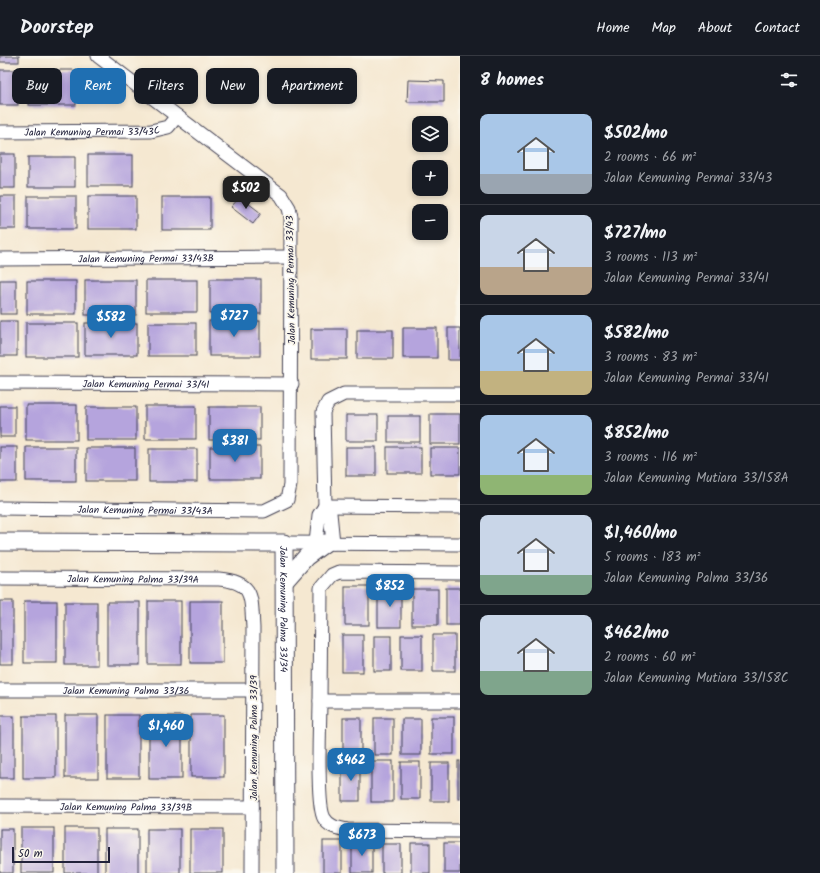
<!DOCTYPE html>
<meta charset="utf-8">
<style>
:root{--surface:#171b24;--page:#242831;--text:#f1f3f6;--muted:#9ea1a6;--line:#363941;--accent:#1f6fb2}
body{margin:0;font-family:Kalam,sans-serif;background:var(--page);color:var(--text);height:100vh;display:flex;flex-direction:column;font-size:15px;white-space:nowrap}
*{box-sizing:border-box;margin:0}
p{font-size:13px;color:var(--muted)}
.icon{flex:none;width:22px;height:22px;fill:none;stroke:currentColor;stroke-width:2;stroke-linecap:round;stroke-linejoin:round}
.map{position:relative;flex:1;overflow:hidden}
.sheet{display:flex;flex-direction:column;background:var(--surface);width:360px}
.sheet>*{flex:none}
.top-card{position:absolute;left:12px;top:12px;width:380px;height:36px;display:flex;gap:8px}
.tools{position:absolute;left:412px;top:60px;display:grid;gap:8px}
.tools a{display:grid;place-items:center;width:36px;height:36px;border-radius:8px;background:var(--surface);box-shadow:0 2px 6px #0003;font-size:20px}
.scale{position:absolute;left:12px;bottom:10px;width:98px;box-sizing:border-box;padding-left:4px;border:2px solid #22223b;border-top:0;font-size:11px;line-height:14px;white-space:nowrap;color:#22223b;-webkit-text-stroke:3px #fbf7ec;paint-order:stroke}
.price{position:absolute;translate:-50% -34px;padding:0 9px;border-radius:8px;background:var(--accent);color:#fff;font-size:13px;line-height:26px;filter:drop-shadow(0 1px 2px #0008)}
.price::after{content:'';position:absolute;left:50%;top:24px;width:12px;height:9px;margin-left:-6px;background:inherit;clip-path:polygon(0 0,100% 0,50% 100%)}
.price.active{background:#222;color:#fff}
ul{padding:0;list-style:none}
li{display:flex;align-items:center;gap:12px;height:100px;padding:0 20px}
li+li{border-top:1px solid var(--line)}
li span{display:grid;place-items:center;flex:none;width:112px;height:80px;border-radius:8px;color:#555}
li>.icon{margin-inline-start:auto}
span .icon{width:48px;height:48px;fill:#fffc;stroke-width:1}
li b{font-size:17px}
h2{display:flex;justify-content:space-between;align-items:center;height:48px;padding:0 20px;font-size:17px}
.chip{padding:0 14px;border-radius:8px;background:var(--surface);box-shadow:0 2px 6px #0003;font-size:14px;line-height:36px}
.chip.active{background:var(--accent);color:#fff}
header{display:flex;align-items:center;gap:24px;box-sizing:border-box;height:56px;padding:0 20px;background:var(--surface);border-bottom:1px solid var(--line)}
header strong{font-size:19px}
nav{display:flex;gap:22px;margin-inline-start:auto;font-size:14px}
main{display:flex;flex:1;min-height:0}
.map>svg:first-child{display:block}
.building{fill:#b5a4dd}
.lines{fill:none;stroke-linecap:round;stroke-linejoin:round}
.minor-casing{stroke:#424052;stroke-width:15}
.major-casing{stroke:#424052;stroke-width:19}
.minor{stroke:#fff;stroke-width:13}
.major{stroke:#fff;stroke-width:17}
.labels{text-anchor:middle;stroke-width:3.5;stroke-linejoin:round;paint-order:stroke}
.street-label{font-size:10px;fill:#22223b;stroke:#fbf7ec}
</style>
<header>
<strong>Doorstep</strong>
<nav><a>Home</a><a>Map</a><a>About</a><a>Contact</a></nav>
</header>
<main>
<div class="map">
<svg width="460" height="817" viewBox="0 0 460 817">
<rect width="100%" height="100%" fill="#fbf7ec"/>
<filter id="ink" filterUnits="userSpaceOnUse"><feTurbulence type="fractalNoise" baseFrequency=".025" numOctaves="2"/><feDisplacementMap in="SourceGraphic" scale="8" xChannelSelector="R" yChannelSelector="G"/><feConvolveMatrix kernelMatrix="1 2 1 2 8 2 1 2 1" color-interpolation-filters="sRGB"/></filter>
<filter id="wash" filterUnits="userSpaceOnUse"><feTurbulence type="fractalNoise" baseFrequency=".012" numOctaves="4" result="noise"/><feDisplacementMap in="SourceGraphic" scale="16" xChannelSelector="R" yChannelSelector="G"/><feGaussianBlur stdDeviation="0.9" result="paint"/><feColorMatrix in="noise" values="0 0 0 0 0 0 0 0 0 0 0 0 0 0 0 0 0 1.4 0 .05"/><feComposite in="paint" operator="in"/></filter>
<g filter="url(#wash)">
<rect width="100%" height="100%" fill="#f5e8d1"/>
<g id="blocks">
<g class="building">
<rect x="0" y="0" width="19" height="6"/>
<rect x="0" y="14" width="18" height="35"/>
<rect x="29" y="14" width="47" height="35"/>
<polygon points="408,24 444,25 444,46 407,46"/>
<rect x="0" y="98" width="15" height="34"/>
<rect x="88" y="99" width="45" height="31"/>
<rect x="28" y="101" width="47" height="30"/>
<rect x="0" y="140" width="16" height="33"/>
<rect x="28" y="140" width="48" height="33"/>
<rect x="88" y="140" width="48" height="33"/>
<rect x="162" y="141" width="48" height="33"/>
<polygon points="240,141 261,157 253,168 231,151"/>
<rect x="210" y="223" width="51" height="35"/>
<rect x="0" y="224" width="16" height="34"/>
<rect x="85" y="224" width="51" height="35"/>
<rect x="146" y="224" width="51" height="32"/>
<rect x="27" y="225" width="49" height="33"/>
<rect x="0" y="265" width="17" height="35"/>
<rect x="209" y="265" width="51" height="35"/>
<rect x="26" y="267" width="52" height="34"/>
<rect x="85" y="267" width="52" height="32"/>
<rect x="148" y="267" width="48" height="33"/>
<rect x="403" y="272" width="34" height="30"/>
<rect x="448" y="272" width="12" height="32"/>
<rect x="311" y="273" width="36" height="30"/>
<rect x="357" y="274" width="36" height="29"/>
<rect x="26" y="349" width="51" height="35"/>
<rect x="0" y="350" width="15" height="31"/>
<rect x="145" y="350" width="51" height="33"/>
<rect x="86" y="351" width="50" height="33"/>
<rect x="209" y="351" width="51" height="33"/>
<rect x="430" y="358" width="30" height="30"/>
<rect x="346" y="359" width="32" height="26"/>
<rect x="388" y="360" width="32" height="26"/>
<rect x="0" y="391" width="17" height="35"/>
<rect x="26" y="391" width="50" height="34"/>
<rect x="210" y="391" width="50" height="32"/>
<rect x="346" y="391" width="30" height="29"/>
<rect x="387" y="391" width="34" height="26"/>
<rect x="86" y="392" width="49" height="33"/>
<rect x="430" y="392" width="30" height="26"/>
<rect x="149" y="393" width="48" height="33"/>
<rect x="345" y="530" width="24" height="39"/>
<rect x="378" y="532" width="23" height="39"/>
<rect x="446" y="532" width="14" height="37"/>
<rect x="412" y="533" width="26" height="36"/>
<rect x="0" y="545" width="13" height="63"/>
<rect x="24" y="545" width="33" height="62"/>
<rect x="148" y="545" width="33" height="63"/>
<rect x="190" y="545" width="33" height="62"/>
<rect x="65" y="546" width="32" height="63"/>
<rect x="107" y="546" width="33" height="63"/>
<rect x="342" y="579" width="21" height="37"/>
<rect x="401" y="579" width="21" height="36"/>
<rect x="433" y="579" width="22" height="36"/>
<rect x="374" y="580" width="17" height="35"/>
<rect x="65" y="659" width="33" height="63"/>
<rect x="107" y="659" width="32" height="63"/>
<rect x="191" y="659" width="33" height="62"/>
<rect x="0" y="660" width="14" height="62"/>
<rect x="23" y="660" width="33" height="62"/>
<rect x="149" y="660" width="33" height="63"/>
<rect x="431" y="661" width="23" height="37"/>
<rect x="343" y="662" width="18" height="34"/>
<rect x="374" y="662" width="19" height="37"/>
<rect x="402" y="663" width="19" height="36"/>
<rect x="371" y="705" width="22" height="41"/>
<rect x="458" y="705" width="2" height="38"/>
<rect x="401" y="706" width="19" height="37"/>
<rect x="342" y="707" width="18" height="38"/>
<rect x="431" y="707" width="18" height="38"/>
<rect x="21" y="772" width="33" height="45"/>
<rect x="65" y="772" width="32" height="45"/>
<rect x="0" y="773" width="13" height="44"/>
<rect x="105" y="773" width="33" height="44"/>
<rect x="147" y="773" width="33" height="44"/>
<rect x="190" y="773" width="33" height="44"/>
<rect x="323" y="785" width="19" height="32"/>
<rect x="352" y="785" width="20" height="32"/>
<rect x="411" y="787" width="19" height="30"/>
<rect x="444" y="787" width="16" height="30"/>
<rect x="382" y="788" width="19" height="29"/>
</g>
</g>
</g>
<g filter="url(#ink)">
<use href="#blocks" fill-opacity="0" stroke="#424052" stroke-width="1"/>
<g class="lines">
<g class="minor-casing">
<g id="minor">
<path id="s1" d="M0 76 151 75 168 71 177 60"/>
<path id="s2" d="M0 203 291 201"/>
<path id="s3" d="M0 327 292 328"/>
<polyline points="325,450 460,451"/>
<path id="s4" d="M0 452 264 455 287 444 290 429 291 161 289 152 281 139 98 0"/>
<polyline points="284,487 460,488"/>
<polyline points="316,487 319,459 325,450"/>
<polyline points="333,487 330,457 325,450 323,356 328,346 344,338 460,338"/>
<path id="s5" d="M0 522 219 523C255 526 251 542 253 572L252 817"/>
<path id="s6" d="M0 634H253"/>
<polyline points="320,645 321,532 332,519 339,516 460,517"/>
<path d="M460 645H320C320 666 316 748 324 762 329 771 338 772 347 774L460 775"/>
<path id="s7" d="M0 750 252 751"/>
</g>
</g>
<g class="major-casing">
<g id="major">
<path id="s8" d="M0 486 284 487 285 817"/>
<polyline points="284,526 306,501 325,487"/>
</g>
</g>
<use href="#minor" class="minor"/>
<use href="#major" class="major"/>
</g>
</g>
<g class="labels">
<g class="street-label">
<text dy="4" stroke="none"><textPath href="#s1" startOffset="92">Jalan Kemuning Permai 33/43C</textPath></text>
<text dy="4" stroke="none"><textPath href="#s2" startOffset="146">Jalan Kemuning Permai 33/43B</textPath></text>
<text transform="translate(290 224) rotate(-91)" y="4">Jalan Kemuning Permai 33/43</text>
<text dy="4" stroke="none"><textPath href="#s3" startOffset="146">Jalan Kemuning Permai 33/41</textPath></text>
<text dy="4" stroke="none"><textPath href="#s4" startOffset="145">Jalan Kemuning Permai 33/43A</textPath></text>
<text dy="4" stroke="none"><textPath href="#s5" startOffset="133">Jalan Kemuning Palma 33/39A</textPath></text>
<text dy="4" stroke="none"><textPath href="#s8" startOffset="350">Jalan Kemuning Palma 33/34</textPath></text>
<text dy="4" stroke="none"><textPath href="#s6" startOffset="126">Jalan Kemuning Palma 33/36</textPath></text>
<text transform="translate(253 682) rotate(-90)" y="4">Jalan Kemuning Palma 33/39</text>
<text dy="4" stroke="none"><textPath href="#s7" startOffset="126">Jalan Kemuning Palma 33/39B</textPath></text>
</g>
</g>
</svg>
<div class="tools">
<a><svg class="icon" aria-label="layers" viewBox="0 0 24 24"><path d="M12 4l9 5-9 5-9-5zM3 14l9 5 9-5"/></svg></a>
<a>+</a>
<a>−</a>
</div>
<div class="scale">50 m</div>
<b class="price active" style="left:246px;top:154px">$502</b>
<b class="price" style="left:234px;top:282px">$727</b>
<b class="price" style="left:111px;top:283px">$582</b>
<b class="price" style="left:235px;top:407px">$381</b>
<b class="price" style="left:390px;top:552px">$852</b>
<b class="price" style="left:166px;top:692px">$1,460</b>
<b class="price" style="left:351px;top:726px">$462</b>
<b class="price" style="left:362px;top:801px">$673</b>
<div class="top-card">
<a class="chip">Buy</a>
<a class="chip active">Rent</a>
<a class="chip">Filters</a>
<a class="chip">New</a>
<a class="chip">Apartment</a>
</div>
</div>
<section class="sheet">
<h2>8 homes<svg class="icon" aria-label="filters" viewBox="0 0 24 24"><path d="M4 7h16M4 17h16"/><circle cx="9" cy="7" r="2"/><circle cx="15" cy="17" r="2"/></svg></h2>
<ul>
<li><span style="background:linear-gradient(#a9c7e8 75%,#9aa5b1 0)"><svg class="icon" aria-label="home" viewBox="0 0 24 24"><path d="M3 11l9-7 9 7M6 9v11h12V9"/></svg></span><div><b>$502/mo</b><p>2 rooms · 66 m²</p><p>Jalan Kemuning Permai 33/43</p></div></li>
<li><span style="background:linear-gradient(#c9d6e8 65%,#b9a48a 0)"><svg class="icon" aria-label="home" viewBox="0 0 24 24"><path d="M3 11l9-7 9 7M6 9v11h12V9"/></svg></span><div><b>$727/mo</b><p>3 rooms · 113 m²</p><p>Jalan Kemuning Permai 33/41</p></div></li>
<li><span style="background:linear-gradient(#a9c7e8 70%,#c2b280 0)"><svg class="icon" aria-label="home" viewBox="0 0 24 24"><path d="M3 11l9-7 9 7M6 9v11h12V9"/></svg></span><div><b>$582/mo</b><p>3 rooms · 83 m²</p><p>Jalan Kemuning Permai 33/41</p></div></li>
<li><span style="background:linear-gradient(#a9c7e8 75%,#8fb573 0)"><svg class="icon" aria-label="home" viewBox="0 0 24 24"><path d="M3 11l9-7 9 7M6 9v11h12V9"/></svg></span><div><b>$852/mo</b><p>3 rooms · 116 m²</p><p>Jalan Kemuning Mutiara 33/158A</p></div></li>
<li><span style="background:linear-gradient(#c9d6e8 75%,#7fa58c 0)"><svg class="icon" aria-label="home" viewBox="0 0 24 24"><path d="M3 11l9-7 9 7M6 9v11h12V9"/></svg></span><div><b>$1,460/mo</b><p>5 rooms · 183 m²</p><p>Jalan Kemuning Palma 33/36</p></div></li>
<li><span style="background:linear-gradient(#c9d6e8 70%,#7fa58c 0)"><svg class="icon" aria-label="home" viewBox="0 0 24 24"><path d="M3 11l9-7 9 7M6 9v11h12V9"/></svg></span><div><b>$462/mo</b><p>2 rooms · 60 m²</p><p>Jalan Kemuning Mutiara 33/158C</p></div></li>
</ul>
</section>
</main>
